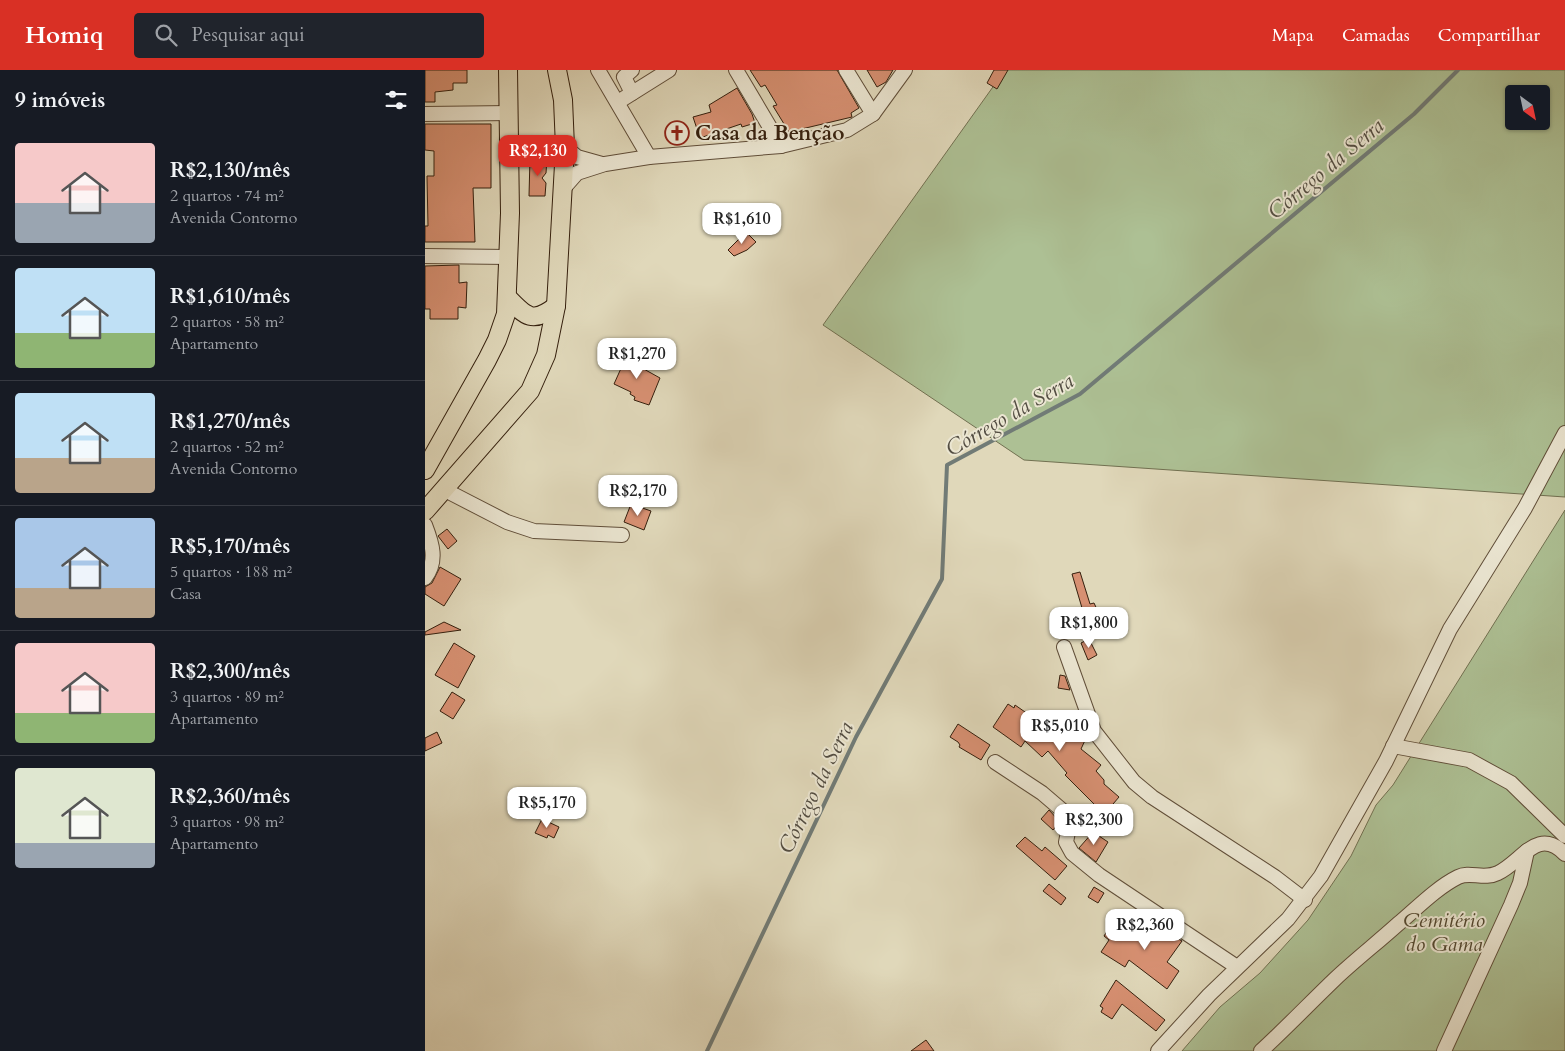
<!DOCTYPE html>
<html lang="pt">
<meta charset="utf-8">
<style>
:root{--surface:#171b24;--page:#20242c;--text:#f1f3f6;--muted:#9ea1a6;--line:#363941;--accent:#d93025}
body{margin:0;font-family:Cardo,serif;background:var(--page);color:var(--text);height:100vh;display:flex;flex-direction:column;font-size:19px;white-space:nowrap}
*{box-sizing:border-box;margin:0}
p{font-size:16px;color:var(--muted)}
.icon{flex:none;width:28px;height:28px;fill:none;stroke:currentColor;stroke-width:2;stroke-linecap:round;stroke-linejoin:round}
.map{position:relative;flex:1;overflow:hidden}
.details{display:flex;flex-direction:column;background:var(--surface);width:425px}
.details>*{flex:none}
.needle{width:32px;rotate:147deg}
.fabs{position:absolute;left:1080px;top:15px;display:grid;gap:10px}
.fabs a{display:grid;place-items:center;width:45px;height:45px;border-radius:5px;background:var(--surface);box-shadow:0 1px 4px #0004;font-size:25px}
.price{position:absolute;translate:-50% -42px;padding:0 11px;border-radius:10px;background:#fff;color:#222;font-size:16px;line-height:32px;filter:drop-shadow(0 1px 2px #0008)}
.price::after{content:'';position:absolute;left:50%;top:30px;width:15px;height:11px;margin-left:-8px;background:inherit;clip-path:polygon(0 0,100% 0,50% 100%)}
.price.on{background:var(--accent);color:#fff}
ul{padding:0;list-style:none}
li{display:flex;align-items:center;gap:15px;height:125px;padding:0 15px}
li+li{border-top:1px solid var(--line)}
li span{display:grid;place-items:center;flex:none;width:140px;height:100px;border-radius:5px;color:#555}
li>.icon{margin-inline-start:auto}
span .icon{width:60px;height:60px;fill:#fffc;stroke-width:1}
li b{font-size:21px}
h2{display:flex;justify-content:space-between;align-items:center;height:60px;padding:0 15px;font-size:21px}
header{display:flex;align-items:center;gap:30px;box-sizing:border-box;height:70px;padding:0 25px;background:var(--accent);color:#fff}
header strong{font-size:24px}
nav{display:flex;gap:28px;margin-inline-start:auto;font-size:18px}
.search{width:350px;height:45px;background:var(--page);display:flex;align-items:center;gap:12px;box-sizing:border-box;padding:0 18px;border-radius:5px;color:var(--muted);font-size:19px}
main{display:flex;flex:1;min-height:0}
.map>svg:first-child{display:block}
.green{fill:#adc094;stroke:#717051;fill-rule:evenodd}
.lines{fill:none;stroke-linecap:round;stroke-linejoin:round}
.stream{stroke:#717b76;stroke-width:4}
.building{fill:#d79072;stroke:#35200e}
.minor-casing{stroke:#604e39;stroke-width:16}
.major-casing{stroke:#35200e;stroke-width:20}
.minor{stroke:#ebe6d2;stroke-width:14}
.major{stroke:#e0d8ba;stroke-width:18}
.labels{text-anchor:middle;stroke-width:4;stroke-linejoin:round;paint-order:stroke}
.poi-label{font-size:21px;font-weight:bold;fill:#35200e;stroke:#ebe6d2;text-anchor:start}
.park-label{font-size:21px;font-style:italic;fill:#534830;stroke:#ebe6d2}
.water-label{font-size:22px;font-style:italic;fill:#534d42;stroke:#ebe6d2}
</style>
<header>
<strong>Homiq</strong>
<div class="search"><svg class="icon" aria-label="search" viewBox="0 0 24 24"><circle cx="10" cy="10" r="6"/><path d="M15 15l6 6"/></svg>Pesquisar aqui</div>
<nav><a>Mapa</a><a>Camadas</a><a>Compartilhar</a></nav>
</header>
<main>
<section class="details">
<h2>9 imóveis<svg class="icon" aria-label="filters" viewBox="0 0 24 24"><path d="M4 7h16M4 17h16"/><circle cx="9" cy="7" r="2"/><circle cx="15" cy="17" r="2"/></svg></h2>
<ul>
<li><span style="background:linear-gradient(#f6c9c9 60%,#9aa5b1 0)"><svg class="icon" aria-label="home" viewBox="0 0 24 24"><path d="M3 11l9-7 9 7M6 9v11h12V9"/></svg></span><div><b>R$2,130/mês</b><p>2 quartos · 74 m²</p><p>Avenida Contorno</p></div></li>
<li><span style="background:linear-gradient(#bfe0f5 65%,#8fb573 0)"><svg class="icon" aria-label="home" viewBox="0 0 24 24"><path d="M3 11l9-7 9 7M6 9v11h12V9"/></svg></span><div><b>R$1,610/mês</b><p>2 quartos · 58 m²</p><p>Apartamento</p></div></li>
<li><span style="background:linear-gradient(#bfe0f5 65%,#b9a48a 0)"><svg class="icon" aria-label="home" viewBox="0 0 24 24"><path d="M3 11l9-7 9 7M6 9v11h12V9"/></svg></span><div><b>R$1,270/mês</b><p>2 quartos · 52 m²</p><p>Avenida Contorno</p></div></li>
<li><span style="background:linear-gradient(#a9c7e8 70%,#b9a48a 0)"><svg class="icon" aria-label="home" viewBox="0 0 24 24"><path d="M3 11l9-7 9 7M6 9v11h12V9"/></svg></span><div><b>R$5,170/mês</b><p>5 quartos · 188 m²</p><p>Casa</p></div></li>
<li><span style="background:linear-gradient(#f6c9c9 70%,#8fb573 0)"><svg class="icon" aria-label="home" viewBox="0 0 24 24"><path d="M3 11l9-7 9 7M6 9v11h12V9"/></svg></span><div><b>R$2,300/mês</b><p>3 quartos · 89 m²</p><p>Apartamento</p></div></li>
<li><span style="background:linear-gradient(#dfe7d0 75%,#9aa5b1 0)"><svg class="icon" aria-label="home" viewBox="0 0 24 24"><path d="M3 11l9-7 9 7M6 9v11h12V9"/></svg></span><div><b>R$2,360/mês</b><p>3 quartos · 98 m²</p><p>Apartamento</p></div></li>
</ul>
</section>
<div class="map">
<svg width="1140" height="981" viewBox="0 0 1140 981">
<rect width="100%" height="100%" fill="#e0d8ba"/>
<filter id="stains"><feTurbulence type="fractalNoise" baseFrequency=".004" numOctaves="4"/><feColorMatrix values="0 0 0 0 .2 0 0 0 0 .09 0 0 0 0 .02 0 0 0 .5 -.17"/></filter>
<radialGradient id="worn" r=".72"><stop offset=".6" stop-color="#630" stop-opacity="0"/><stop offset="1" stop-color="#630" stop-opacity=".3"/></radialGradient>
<g class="green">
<path d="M580 0H1140V427L599 390 398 255ZM1089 24H1116V51H1089Z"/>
<polygon points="1140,440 1140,981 757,981 795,937 835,903 883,850 926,786 951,735 968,715"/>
</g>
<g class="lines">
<polyline class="stream" points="282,981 431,667 517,509 522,395 655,324 989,44 1033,0"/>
</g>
<g class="building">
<polygon points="0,0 42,0 42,13 28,13 28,20 10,22 10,32 0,32"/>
<polygon points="325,0 412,0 434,38 426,43 427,47 364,62 348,36 352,35 340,15 336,17 334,14"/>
<polygon points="442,0 468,0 461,12 452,17"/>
<polygon points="569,0 583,0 572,19 562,13"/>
<polygon points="312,18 327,44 330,53 317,57 316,54 275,68 268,47 286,42 284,35"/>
<polygon points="0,54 66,54 66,118 48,118 50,172 0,172 0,156 3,156 2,106 9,106 9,81 0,80"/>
<polygon points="105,88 122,88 121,103 117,108 121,113 120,126 104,126"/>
<polygon points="321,162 331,172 322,180 309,186 303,180"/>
<polygon points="34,195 34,213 42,212 41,238 33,237 33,249 5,249 5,239 0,239 0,196"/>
<polygon points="202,285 219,293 217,298 235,308 224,335 209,330 210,327 205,324 206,322 189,314"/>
<polygon points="206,434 226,441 219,460 199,452"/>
<polygon points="22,459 32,471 23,479 13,466"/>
<polygon points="15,497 36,509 19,536 0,524 0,517 7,513"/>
<polygon points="655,502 665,534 669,533 676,548 657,557 650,541 657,538 647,504"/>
<polygon points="19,552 36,560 0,565 0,562"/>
<polygon points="664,569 672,585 663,590 656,573"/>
<polygon points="29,573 50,586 33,618 10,605"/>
<polygon points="635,605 640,606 645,620 633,618"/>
<polygon points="27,622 40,630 28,649 15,641"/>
<polygon points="583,634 589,638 590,635 636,667 645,647 648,648 650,642 653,643 662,666 656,679 676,695 671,701 679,710 679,714 694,727 677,747 666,737 669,734 640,705 642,703 623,681 617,687 600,671 596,677 568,657"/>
<polygon points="533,654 565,675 556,690 534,677 535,675 533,672 525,667"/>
<polygon points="12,662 17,673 0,681 0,668"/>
<polygon points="120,721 135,729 127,744 113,736"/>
<polygon points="624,740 635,752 628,760 616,749"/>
<polygon points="117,749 134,757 129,768 123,765 122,768 110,763"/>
<polygon points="668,762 683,772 671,792 654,778"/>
<polygon points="600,767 617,781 620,777 642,796 630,810 591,776"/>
<polygon points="624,814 641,828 636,835 618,821"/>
<polygon points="669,817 679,823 673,833 663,827"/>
<polygon points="721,850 757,871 742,892 754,901 742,919 704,890 700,897 676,882 684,870 679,866 684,858 690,861 693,855 710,866"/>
<polygon points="691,910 740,950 731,961 697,934 687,949 676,942 678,938 675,936"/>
<polygon points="501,970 509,981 486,981"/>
</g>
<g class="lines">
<g class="minor-casing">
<g id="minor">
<polyline points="173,0 224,87"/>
<polyline points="207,0 199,7 207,23"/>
<polyline points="311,0 356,76"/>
<polyline points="421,0 448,44"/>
<polyline points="193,32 244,0"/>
<polyline points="0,44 85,43"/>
<polyline points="140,77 152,87 177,94"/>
<polyline points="137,120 152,103 180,94 224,87 356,76 422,60 448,44 480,0"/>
<polyline points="0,186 83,187"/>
<polyline points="18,419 82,452 109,461 197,465"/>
<path d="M0 455C7 473 13 491 0 508"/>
<polyline points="639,577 669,661 709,712 727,727 850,807 880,830"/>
<polyline points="968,676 1044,690 1086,713 1140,766"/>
<polyline points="570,692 617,723 638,741 645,752 641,772 647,783 674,805 812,897"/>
<polyline points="733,981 784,925 863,849 896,806 961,691 1025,559 1100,438 1140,363"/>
<path d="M836 981C861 958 885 933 910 909 930 890 952 873 973 854 991 839 1011 818 1033 807 1045 801 1059 810 1073 803 1097 792 1112 756 1140 784"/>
<polyline points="1019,981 1086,835 1095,813 1102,781"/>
</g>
</g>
<g class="major-casing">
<g id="major">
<path d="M83 228C101 247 108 254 131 236"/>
<polyline points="0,400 62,290 72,270 81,244 85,143 83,0"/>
<polyline points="0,441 105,321 121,285 131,236 140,77 138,30 132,0"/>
</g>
</g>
<use href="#minor" class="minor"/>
<use href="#major" class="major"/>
</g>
<defs>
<g id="church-ring" transform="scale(1.25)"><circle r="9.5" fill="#ebe6d2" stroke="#8f2418" stroke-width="1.5"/><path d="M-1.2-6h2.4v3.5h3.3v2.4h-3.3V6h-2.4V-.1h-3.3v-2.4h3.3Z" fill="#8f2418"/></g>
</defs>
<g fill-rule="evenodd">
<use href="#church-ring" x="252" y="63"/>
</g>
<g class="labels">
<g class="poi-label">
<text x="270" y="70">Casa da Benção</text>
</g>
<g class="park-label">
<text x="1019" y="857">Cemitério<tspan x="1019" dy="24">do Gama</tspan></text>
</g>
<g class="water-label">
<text transform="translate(900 98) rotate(-40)" y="8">Córrego da Serra</text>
<text transform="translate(584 344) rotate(-30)" y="8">Córrego da Serra</text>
<text transform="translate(390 717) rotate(-64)" y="8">Córrego da Serra</text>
</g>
</g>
<rect width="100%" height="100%" filter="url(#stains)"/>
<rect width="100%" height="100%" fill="url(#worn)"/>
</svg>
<div class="fabs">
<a><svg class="needle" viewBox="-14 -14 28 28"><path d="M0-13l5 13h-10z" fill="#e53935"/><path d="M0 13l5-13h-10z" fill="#9ea1a6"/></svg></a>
</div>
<b class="price on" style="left:113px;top:107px">R$2,130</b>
<b class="price" style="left:317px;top:175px">R$1,610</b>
<b class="price" style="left:212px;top:310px">R$1,270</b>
<b class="price" style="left:213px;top:447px">R$2,170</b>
<b class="price" style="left:664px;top:579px">R$1,800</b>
<b class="price" style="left:635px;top:682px">R$5,010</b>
<b class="price" style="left:122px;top:759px">R$5,170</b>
<b class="price" style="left:669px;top:776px">R$2,300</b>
<b class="price" style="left:720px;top:881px">R$2,360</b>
</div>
</main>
